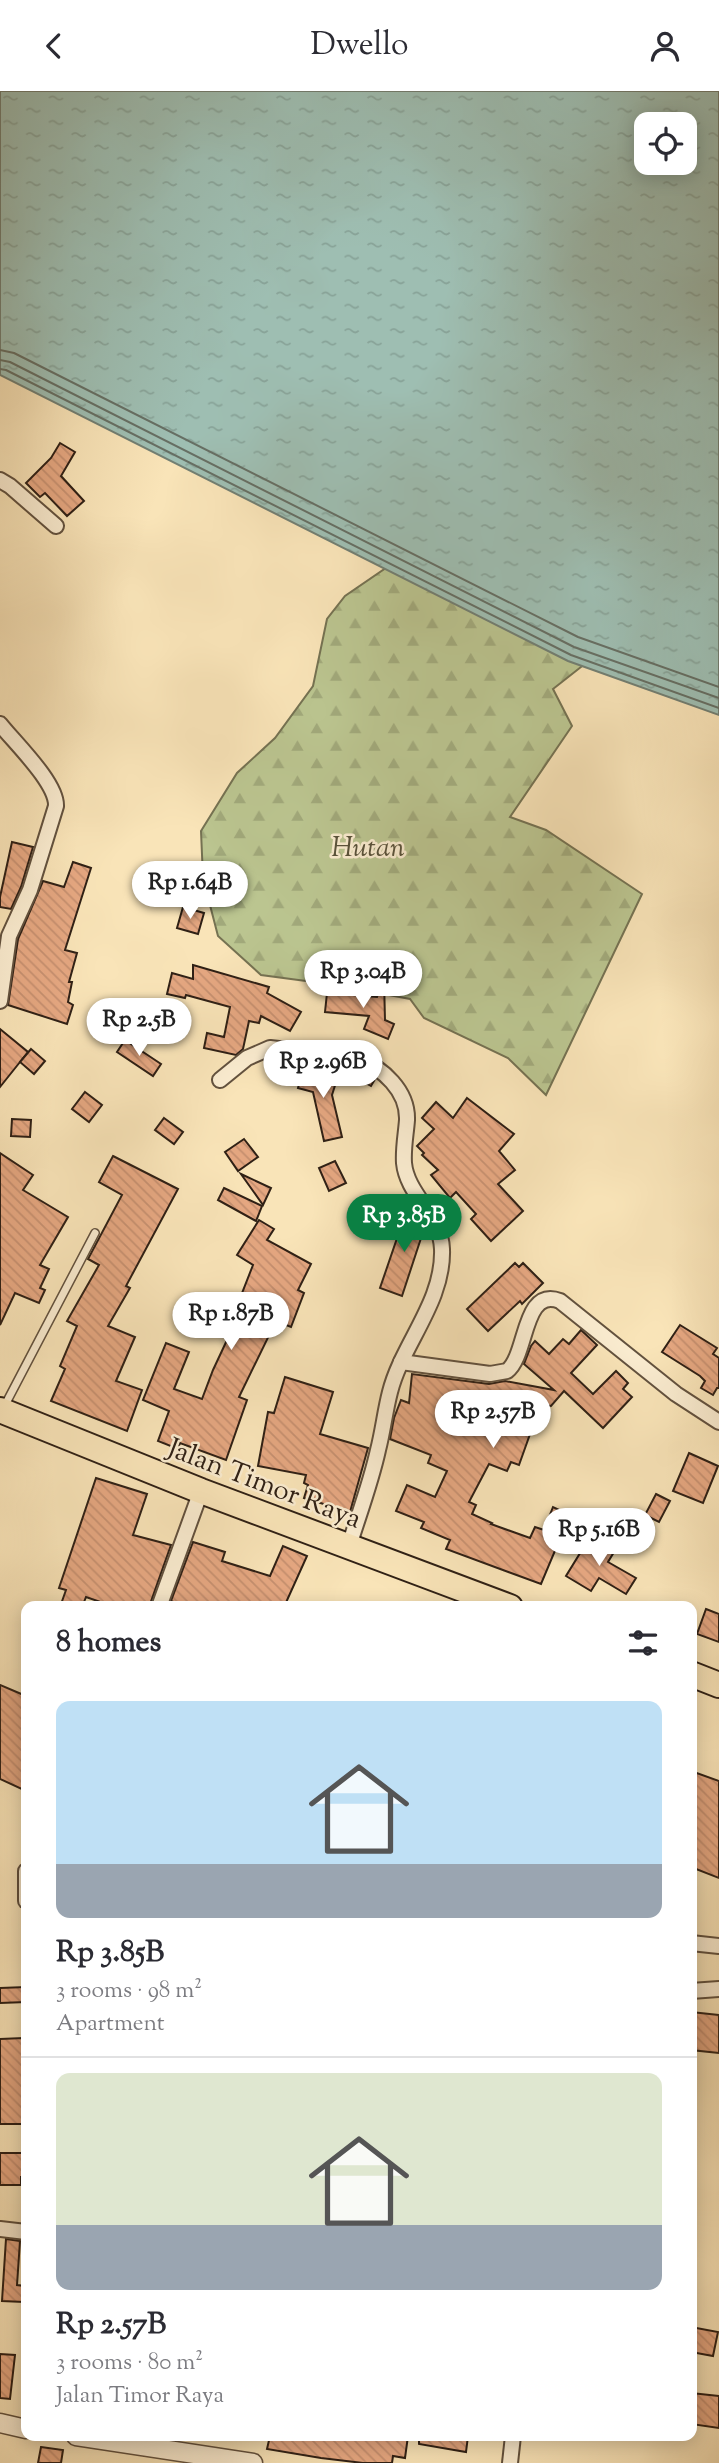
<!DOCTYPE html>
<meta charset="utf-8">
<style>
:root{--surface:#fff;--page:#f2f2f3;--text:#2b2b33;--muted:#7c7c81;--line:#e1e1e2;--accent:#0b8043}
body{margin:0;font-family:"Sorts Mill Goudy",serif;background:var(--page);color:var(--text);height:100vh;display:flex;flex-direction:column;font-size:26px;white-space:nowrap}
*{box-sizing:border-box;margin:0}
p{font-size:23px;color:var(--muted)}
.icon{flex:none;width:38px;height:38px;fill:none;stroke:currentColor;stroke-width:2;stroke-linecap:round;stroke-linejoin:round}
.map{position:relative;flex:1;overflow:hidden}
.side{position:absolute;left:21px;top:1510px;width:676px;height:840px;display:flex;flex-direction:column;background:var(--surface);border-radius:14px;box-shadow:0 4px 18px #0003}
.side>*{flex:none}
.buttons{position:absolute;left:634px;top:21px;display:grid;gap:14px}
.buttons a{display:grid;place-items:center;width:63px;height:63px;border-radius:14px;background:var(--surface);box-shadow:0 4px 18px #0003;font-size:35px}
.price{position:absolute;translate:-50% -60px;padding:0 16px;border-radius:24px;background:#fff;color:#222;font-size:23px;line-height:46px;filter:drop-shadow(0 2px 4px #0008)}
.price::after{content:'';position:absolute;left:50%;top:42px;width:21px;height:16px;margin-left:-10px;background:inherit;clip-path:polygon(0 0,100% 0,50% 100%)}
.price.selected{background:var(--accent);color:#fff}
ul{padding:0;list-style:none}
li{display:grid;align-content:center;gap:14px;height:371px;padding:0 35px}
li+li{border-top:2px solid var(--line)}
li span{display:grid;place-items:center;height:217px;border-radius:14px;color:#555}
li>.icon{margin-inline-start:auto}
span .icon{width:126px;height:126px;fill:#fffc;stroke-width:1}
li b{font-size:30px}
h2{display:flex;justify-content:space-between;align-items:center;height:84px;padding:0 35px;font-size:30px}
header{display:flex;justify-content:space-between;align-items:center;height:91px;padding:0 35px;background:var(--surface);font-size:32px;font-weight:600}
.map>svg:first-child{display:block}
.forest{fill:url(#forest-firs);stroke:#757252;stroke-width:2}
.water{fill:url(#water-ripples);stroke:#727f73;stroke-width:2;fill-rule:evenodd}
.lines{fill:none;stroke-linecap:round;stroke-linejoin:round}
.shore{stroke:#666f64;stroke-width:2}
.building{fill:url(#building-back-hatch);stroke:#2f2015;stroke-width:2}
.service-casing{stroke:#62513e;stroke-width:10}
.minor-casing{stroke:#62513e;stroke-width:18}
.tertiary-casing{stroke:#62513e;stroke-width:21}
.trunk-casing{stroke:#2f2015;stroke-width:28}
.service{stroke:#fbedd1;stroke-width:7}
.minor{stroke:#fbedd1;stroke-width:14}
.tertiary{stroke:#fbedd1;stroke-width:18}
.trunk{stroke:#f9e4b8;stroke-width:24}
.labels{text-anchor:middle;stroke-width:5;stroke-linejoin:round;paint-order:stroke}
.park-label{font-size:28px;font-style:italic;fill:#59523a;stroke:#fbedd1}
.street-label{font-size:28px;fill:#2f2015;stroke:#fbedd1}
</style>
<header><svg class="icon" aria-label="back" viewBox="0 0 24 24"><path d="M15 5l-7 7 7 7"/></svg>Dwello<svg class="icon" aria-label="person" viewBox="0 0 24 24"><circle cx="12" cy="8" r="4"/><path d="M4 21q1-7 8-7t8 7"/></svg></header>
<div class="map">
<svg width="719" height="2372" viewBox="0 0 719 2372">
<defs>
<pattern id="forest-firs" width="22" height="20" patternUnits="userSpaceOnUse" patternTransform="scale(1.75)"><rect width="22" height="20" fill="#bbc590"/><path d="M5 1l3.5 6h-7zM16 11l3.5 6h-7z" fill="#a1a97b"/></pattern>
<pattern id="water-ripples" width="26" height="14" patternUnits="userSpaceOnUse" patternTransform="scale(1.75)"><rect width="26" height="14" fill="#9ebeb2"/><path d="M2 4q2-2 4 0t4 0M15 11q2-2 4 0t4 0" fill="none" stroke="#88a398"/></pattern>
<pattern id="building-back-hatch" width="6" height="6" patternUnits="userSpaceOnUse" patternTransform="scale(1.75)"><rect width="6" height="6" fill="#e5a781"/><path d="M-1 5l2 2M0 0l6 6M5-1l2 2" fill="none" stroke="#c58f6f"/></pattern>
</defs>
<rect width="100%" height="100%" fill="#f9e4b8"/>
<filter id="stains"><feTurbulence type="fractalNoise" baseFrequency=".00286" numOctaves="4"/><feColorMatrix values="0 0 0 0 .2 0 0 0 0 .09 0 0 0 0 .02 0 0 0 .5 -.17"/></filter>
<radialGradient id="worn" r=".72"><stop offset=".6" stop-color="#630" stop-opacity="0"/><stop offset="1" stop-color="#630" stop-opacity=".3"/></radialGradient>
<polygon class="forest" points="421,453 614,550 553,598 572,635 510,726 546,739 642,803 546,1004 508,967 424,927 410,908 336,894 261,884 218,845 203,787 201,740 237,682 275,647 313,595 327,528 345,505"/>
<path class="water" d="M0 0H719V624L568 570 0 284ZM646 33H684V72H646Z"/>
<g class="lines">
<g class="shore">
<polyline points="0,259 14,262 578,546 719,596"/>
<polyline points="0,269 10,271 574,556 719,607"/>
<polyline points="0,278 6,279 571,564 719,617"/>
</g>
</g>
<g class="building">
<polygon points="60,352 75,361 61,385 84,410 67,425 45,402 40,406 26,392 51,367"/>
<polygon points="12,751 33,756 21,796 11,818 0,816 0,806"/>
<polygon points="73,771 91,777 65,859 77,862 69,891 72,891 68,911 73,914 67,933 8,914 18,848 43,790 64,796"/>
<polygon points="183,816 204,822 198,843 177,837"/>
<polygon points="193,874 269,896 267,902 301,921 290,940 261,925 259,932 249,930 243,958 236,964 204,957 207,942 224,946 230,916 186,904 185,907 167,903 172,882 193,888"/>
<polygon points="384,889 385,929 394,933 388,948 364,938 369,925 325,921 327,902 377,906"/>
<polygon points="0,938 28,961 0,996"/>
<polygon points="125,949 161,973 153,985 117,961"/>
<polygon points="31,958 45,970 34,983 20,971"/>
<polygon points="304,976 338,985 332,1004 342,1046 324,1050 313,1001 298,997"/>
<polygon points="357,977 375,988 371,995 353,985"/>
<polygon points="85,1001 102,1014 89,1031 72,1018"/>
<polygon points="467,1007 514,1043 499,1060 515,1079 498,1093 523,1120 491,1150 471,1128 476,1123 456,1101 450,1107 431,1084 438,1079 422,1064 424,1062 417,1055 434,1038 422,1027 436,1011 453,1027"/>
<polygon points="164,1027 183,1041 174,1053 155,1039"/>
<polygon points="12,1028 31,1029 30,1046 11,1045"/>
<polygon points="244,1048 258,1066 238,1080 225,1061"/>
<polygon points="0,1062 33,1084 23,1099 68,1126 40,1174 49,1178 40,1197 45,1199 39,1212 15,1202 0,1234"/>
<polygon points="113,1065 178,1098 126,1195 130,1197 108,1235 135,1246 116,1290 142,1299 127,1340 51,1310 65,1278 60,1275 77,1235 67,1230 99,1174 88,1168 122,1104 99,1091"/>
<polygon points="335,1070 346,1092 329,1100 319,1077"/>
<polygon points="241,1083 271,1097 263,1114"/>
<polygon points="224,1097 262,1115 256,1130 218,1109"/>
<polygon points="407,1118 417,1122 425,1135 402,1205 380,1197"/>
<polygon points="259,1129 274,1138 267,1149 311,1173 298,1199 304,1202 291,1236 276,1230 239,1306 247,1309 226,1369 180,1352 178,1358 158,1350 169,1320 143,1309 166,1252 189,1261 174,1298 202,1308 213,1279 242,1217 237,1215 253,1174 237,1164"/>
<polygon points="515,1172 519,1176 523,1172 543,1192 522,1213 520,1210 488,1240 467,1218"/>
<polygon points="680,1234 717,1257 713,1263 719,1267 719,1297 717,1297 713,1304 701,1297 705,1290 700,1285 662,1261"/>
<polygon points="581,1239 597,1254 571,1282 593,1303 616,1280 628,1292 623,1298 632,1306 603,1337 564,1300 551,1315 545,1314 541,1334 534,1332 519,1374 511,1371 507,1380 489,1373 469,1411 476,1414 472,1423 492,1432 491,1433 530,1447 535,1436 544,1439 553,1416 570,1424 541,1493 446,1458 450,1449 421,1437 424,1431 396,1420 407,1394 435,1406 447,1380 428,1372 431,1364 390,1348 394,1327 401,1309 409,1312 412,1283 489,1293 505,1290 554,1299 524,1273 531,1255 535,1250 549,1263 563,1248 569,1253"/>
<polygon points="285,1286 333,1301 320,1343 368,1357 350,1421 304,1407 308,1394 304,1392 306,1384 258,1375 268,1321 274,1322"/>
<polygon points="689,1362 718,1375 703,1412 673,1400"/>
<polygon points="96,1387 147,1403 133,1444 171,1454 149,1516 115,1516 86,1506 82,1516 60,1516 66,1499 59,1497"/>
<polygon points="656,1403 670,1410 659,1431 645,1424"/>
<polygon points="590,1446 614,1461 608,1471 636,1487 626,1503 599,1487 591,1500 566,1485"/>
<polygon points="193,1451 225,1461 222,1470 270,1485 283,1455 307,1465 284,1516 178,1516 179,1513 171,1510"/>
<polygon points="706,1518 719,1523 719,1551 697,1543"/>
<polygon points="0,1594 26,1605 26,1700 0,1688"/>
<polygon points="691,1680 719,1690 719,1787 691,1776"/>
<polygon points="26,1896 26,1911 0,1912 0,1897"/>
<polygon points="691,1921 719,1924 719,1962 691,1959"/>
<polygon points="23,1947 23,1987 26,1987 26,2033 0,2033 0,1948"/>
<polygon points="0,2062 26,2062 26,2086 21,2086 21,2094 0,2094"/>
<polygon points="6,2148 20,2150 17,2194 25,2195 24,2211 2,2210"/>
<polygon points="691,2236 718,2241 713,2265 691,2261"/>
<polygon points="0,2263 15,2264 10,2308 0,2307"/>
<polygon points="691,2302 719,2305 719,2337 691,2333"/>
<polygon points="270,2345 325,2345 367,2348 367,2345 408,2345 405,2367 393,2365 392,2372 363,2372 321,2367 267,2358"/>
<polygon points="419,2345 468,2345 466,2361 419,2353"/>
<polygon points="41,2356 63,2359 61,2372 38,2372"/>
</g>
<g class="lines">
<g class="service-casing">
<polyline id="service" points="4,1316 95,1142"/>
</g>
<g class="minor-casing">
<g id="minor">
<polyline points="0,389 10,395 56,435"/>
<path d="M0 633C15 652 57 692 56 715L30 799 9 845 0 910"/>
<path d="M220 989 247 967 270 957 357 967C383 977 408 1000 407 1029 406 1043 403 1057 404 1072 407 1104 441 1124 442 1158 444 1211 402 1253 390 1301 385 1320 383 1340 378 1359 371 1391 359 1423 349 1455"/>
<path d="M401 1271 490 1283 507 1280C528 1264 522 1196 560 1210L676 1303 719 1331"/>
<polyline points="159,1516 201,1400"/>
<polyline points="26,1780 26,1810"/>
<polyline points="691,1852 719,1855"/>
<polyline points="691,1900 719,1898"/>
<polyline points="0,2138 26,2141"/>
<polyline points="510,2372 513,2345"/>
</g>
</g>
<g class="tertiary-casing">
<g id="tertiary">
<polyline points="0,2332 26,2338"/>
<polyline points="76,2345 253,2372"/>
</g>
</g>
<g class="trunk-casing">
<g id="trunk">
<polyline points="0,1319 201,1400 510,1516"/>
<polyline points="691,1583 719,1594"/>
</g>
</g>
<use href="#service" class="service"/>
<use href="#minor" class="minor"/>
<use href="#tertiary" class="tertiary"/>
<use href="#trunk" class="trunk"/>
</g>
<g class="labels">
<g class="park-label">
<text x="368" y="765">Hutan</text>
</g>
<g class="street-label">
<text transform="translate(265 1391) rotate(21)" y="10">Jalan Timor Raya</text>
</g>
</g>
<rect width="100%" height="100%" filter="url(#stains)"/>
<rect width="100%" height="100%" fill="url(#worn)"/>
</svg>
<div class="buttons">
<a><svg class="icon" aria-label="locate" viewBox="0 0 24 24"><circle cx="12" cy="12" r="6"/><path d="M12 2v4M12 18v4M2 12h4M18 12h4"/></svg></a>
</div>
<b class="price" style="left:190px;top:830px">Rp 1.64B</b>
<b class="price" style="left:363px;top:919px">Rp 3.04B</b>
<b class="price" style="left:139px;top:967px">Rp 2.5B</b>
<b class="price" style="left:323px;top:1009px">Rp 2.96B</b>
<b class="price selected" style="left:404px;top:1163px">Rp 3.85B</b>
<b class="price" style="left:231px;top:1261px">Rp 1.87B</b>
<b class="price" style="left:493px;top:1359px">Rp 2.57B</b>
<b class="price" style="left:599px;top:1477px">Rp 5.16B</b>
<section class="side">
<h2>8 homes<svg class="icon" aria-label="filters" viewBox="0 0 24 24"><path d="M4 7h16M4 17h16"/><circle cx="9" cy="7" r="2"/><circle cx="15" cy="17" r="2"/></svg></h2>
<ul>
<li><span style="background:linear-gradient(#bfe0f5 75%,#9aa5b1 0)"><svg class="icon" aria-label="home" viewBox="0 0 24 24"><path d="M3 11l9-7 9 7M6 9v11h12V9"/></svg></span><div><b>Rp 3.85B</b><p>3 rooms · 98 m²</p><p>Apartment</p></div></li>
<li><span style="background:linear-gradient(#dfe7d0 70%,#9aa5b1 0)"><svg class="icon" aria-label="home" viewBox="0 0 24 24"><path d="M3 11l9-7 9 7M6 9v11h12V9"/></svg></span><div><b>Rp 2.57B</b><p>3 rooms · 80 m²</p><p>Jalan Timor Raya</p></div></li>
</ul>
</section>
</div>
